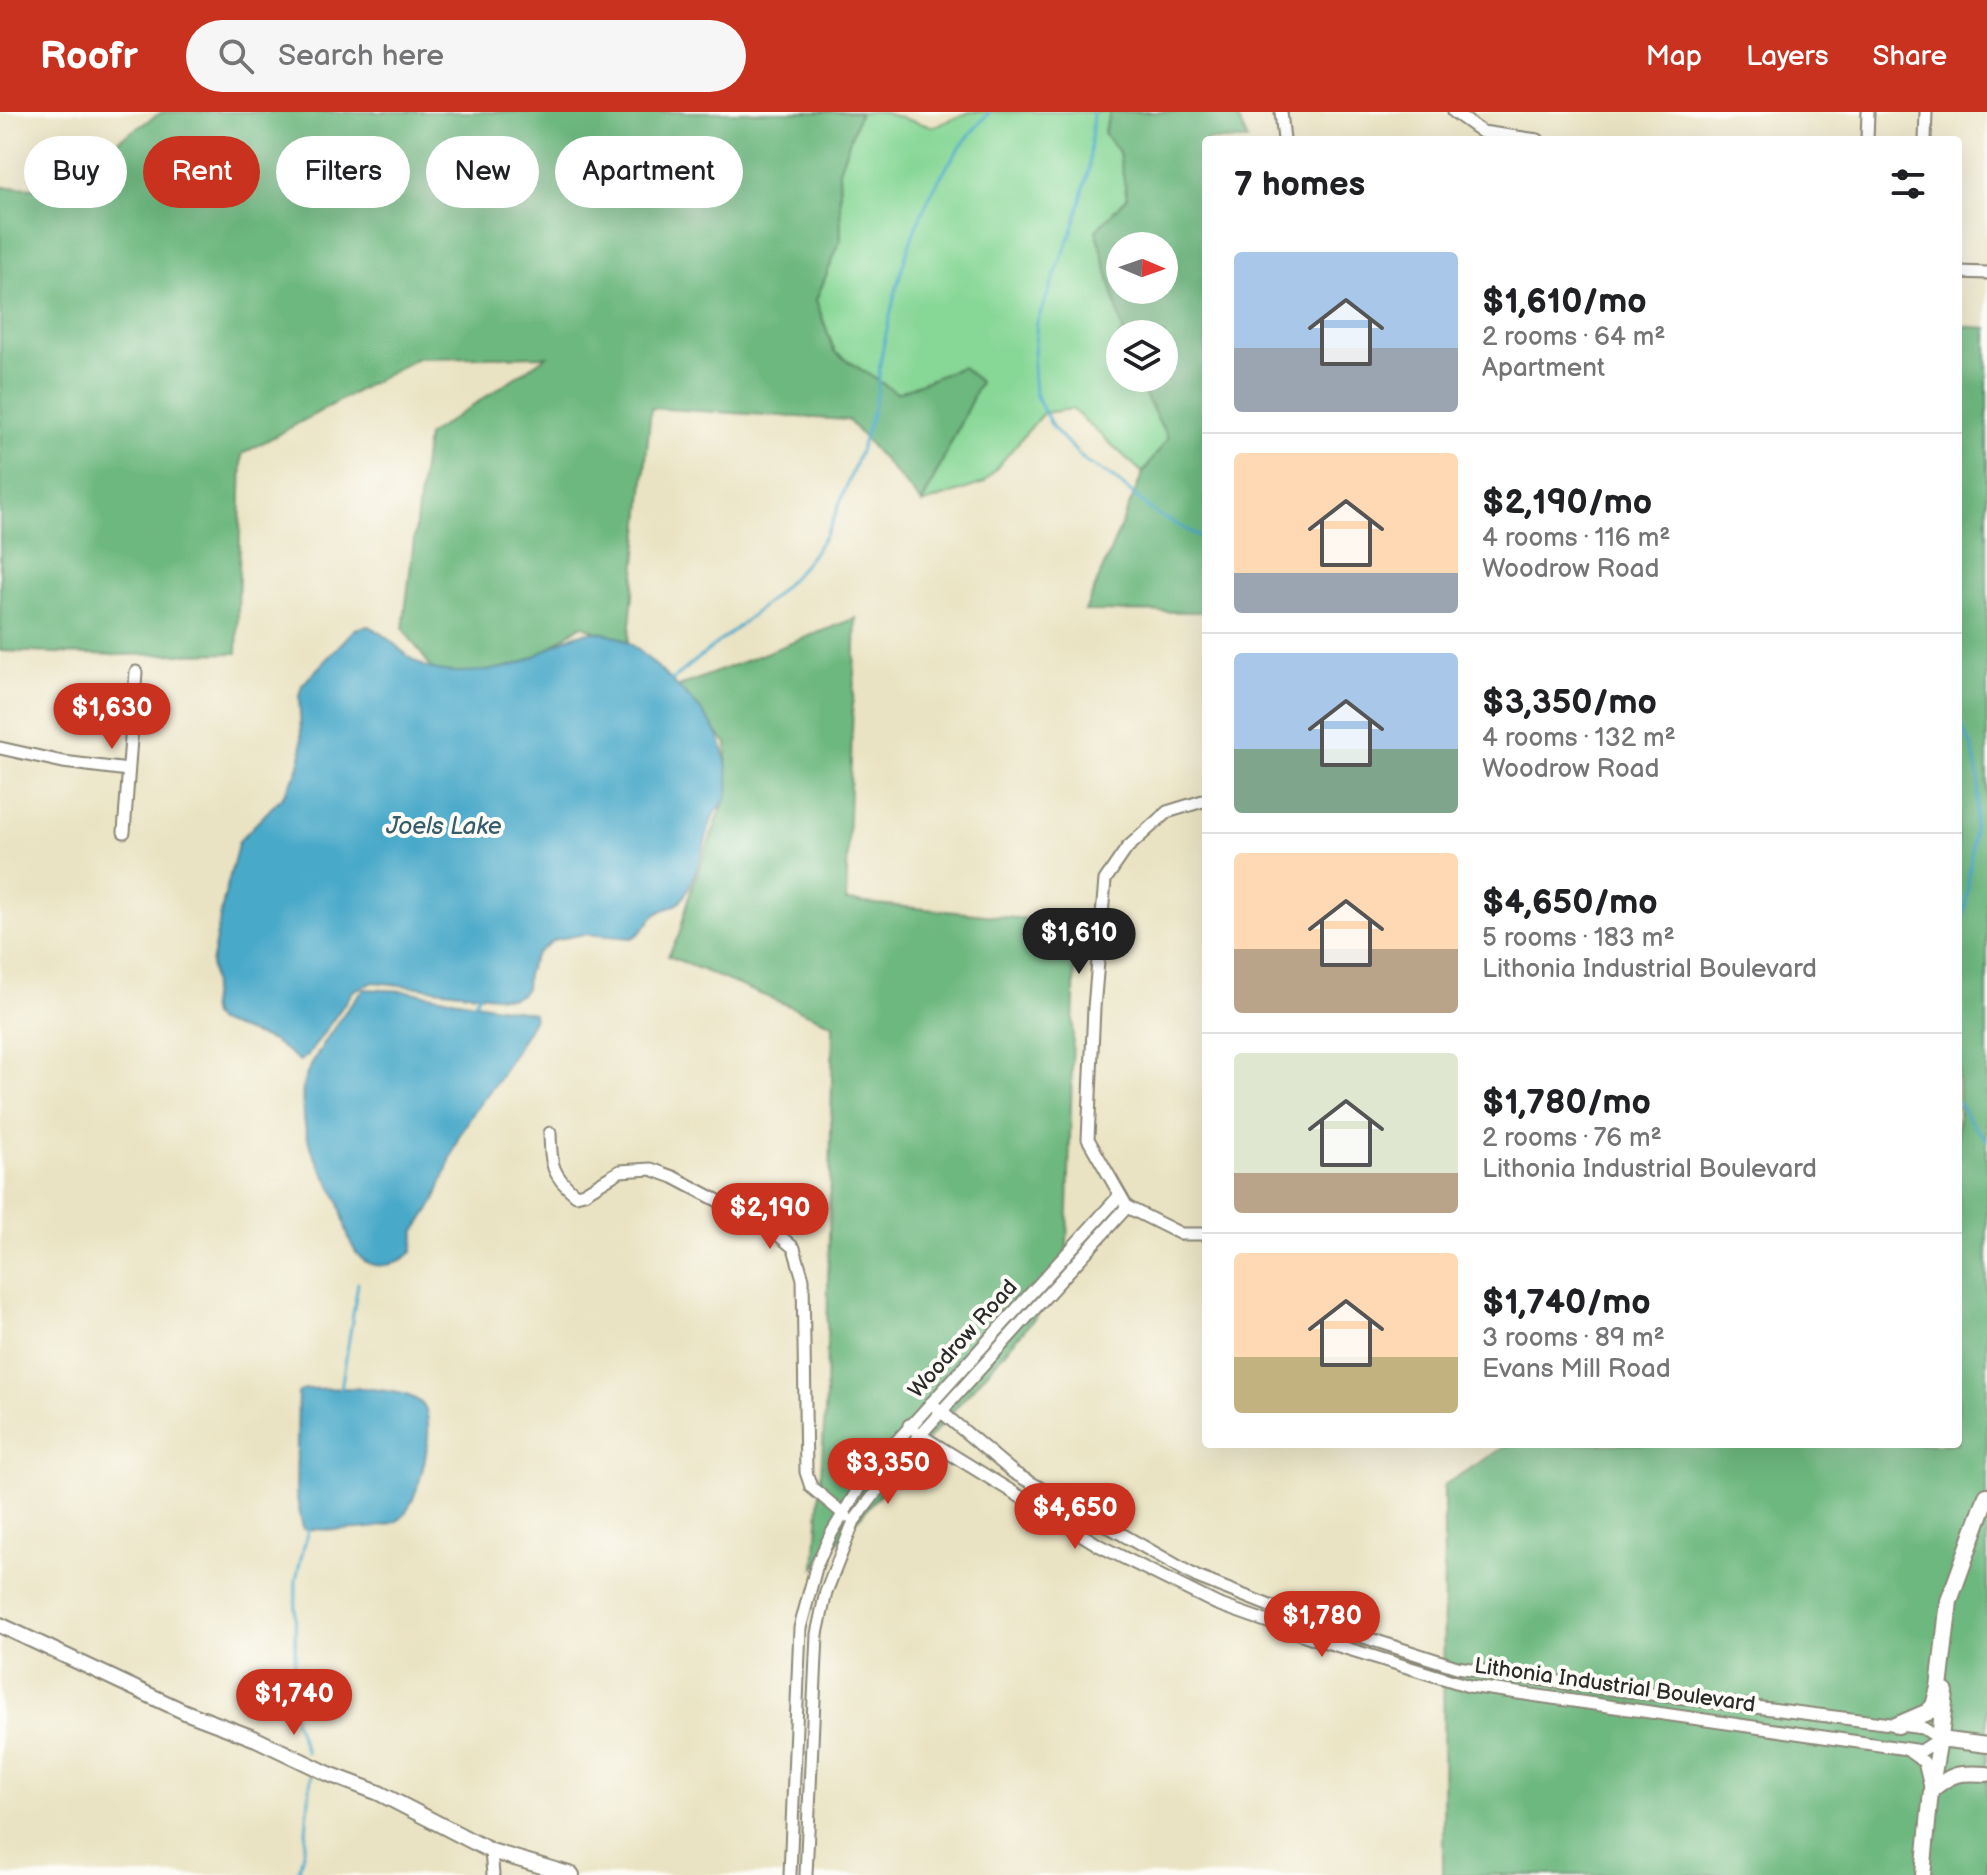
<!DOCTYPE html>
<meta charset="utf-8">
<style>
:root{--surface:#fff;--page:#f6f6f6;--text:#202124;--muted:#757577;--line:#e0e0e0;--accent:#c8321e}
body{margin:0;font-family:"Balsamiq Sans",sans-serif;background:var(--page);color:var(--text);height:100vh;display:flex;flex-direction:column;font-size:30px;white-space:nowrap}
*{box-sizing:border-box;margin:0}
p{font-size:26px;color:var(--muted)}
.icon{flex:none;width:44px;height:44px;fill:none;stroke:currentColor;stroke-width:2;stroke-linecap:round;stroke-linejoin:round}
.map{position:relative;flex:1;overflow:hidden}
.drawer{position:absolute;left:1202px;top:24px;width:760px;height:1312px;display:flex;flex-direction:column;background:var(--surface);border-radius:8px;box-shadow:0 8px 32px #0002}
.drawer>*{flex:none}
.guide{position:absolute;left:24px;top:24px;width:760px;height:72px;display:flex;gap:16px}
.needle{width:52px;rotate:92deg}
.controls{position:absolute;left:1106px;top:120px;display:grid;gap:16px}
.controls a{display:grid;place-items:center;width:72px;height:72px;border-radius:50%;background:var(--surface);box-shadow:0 8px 32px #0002;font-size:40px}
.price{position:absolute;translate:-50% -68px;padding:0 18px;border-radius:28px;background:var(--accent);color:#fff;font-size:26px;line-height:52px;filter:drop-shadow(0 2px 4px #0008)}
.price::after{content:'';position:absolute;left:50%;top:48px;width:24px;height:18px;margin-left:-12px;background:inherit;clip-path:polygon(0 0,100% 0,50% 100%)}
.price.active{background:#222;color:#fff}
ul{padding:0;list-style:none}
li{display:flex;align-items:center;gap:24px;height:200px;padding:0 32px}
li+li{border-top:2px solid var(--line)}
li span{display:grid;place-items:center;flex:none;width:224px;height:160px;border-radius:8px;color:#555}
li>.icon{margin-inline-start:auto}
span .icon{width:96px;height:96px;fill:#fffc;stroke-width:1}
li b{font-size:34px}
h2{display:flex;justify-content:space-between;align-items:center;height:96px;padding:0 32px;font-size:34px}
.tag{padding:0 28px;border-radius:36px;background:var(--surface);box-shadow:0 8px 32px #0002;font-size:28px;line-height:72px}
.tag.active{background:var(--accent);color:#fff}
header{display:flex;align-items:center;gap:48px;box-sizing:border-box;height:112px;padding:0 40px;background:var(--accent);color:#fff}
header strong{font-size:38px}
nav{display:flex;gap:44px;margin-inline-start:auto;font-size:28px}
.search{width:560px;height:72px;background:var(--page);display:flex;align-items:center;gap:20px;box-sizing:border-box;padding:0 28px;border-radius:44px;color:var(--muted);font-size:30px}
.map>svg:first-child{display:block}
.green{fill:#87d796;stroke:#598160;stroke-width:2}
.forest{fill:#6db87f;stroke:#4c7255;stroke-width:2;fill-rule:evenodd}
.water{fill:#4aa9c9;stroke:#3a6a7a;stroke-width:2}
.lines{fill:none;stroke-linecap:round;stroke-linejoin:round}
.stream{stroke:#4aa9c9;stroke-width:3}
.minor-casing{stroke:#8a8777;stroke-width:15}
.major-casing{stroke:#8a8777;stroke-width:18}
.highway-casing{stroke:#8a8777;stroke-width:20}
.minor{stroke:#fff;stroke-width:11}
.major{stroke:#fff;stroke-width:14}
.highway{stroke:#fff;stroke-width:16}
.labels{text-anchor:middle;stroke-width:8;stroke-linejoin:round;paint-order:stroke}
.street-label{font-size:22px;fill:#2b2b2b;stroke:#fdfcf7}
.water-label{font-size:24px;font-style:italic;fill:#375d6a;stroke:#fdfcf7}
</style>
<header>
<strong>Roofr</strong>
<div class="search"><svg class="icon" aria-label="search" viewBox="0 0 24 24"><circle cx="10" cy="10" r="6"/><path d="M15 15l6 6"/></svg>Search here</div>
<nav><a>Map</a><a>Layers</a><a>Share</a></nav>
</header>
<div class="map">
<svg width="1987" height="1763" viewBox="0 0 1987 1763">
<rect width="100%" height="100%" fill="#fdfcf7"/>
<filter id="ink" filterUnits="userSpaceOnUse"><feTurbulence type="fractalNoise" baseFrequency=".0125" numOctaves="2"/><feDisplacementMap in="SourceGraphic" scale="16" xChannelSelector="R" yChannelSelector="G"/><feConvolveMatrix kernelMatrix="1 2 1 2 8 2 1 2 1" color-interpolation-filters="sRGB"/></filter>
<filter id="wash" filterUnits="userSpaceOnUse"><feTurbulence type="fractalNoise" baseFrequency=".006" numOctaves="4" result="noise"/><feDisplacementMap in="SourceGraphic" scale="32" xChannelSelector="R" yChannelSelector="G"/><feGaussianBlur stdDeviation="1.8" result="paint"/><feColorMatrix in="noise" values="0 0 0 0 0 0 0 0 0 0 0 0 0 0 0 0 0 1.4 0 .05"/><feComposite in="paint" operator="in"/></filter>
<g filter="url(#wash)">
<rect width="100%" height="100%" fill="#eae3c3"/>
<polygon class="green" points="860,0 881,0 933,15 970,0 1110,0 1104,21 1119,40 1127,86 1096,119 1124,222 1120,222 1120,266 1136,266 1168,326 1143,361 1072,297 1043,301 984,371 922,392 980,270 962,255 897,281 835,240 816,188 841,127 839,58"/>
<g class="forest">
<polygon points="162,0 860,0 839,58 841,127 816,188 834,240 897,281 962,255 980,270 922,391 848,308 651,296 628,534 582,513 519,557 437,563 403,517 427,324 547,244 417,246 242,342 237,541 115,543 0,539 0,75 44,76"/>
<path d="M1110 0H1235L1248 28H1206V500L1085 499 1143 361 1168 326 1136 266H1164V222H1124L1096 118 1127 86 1119 40 1104 21ZM1164 134V178H1120V134Z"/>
<polygon points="1958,214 1987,216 1987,1763 1443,1763 1444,1373 1509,1332 1958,1332"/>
<polygon points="856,506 846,789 1076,812 1066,1170 815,1456 826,1284 833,912 668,844 679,823 691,778 725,687 727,631 672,577"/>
</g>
<g class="water">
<path d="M368 514C393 525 406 550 433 557 455 563 501 559 523 550 558 535 577 509 618 525 634 531 657 555 670 567 688 585 709 603 720 627 725 640 732 674 726 687 723 694 715 698 712 707 704 732 697 763 683 786 676 797 667 794 658 801 648 808 644 821 632 826L584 822 554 828 536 842 527 861 526 876 522 882 512 886 374 870 354 878 308 943 300 949 273 929 217 910 212 904 210 893 213 872 211 852 224 786 239 729 283 684 297 660 302 641 299 584 302 573 355 517Z"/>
<path d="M364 877 406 879 534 901 533 908 499 967 475 998 459 1024 435 1089 416 1118 412 1140C398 1153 373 1161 358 1143 347 1130 344 1106 339 1091 333 1072 318 1055 311 1036 305 1020 301 993 303 975 305 955 349 892 364 877Z"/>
<path d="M364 1276C381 1279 409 1279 422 1292 439 1309 418 1393 400 1407 383 1420 325 1418 303 1417L296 1381 298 1281 305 1277Z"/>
</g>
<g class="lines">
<g class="stream">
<polyline points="1093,0 1089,57 1074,114 1037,210 1033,252 1035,282 1053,316 1087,351 1111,364 1157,402 1206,428"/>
<path d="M671 569C725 522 787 485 825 424 833 412 837 398 842 385 856 352 869 317 877 282 879 270 879 257 881 246 901 148 919 74 990 0"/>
<polyline points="1958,606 1972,635 1979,669 1966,791 1958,826"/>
<polyline points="475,890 479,882"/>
<polyline points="1958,990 1974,1015 1987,1027"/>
<polyline points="341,1277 358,1171"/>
<polyline points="306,1640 294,1607 296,1468 308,1417"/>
<polyline points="298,1763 305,1731 311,1664"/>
</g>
</g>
</g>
<g filter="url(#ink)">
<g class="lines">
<g class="minor-casing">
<g id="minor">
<polyline points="1281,0 1284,28"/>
<polyline points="1454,0 1482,20 1538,28"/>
<polyline points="1867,28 1868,0"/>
<polyline points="1925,28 1926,0"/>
<polyline points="1958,160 1987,161"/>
<polyline points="0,636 63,650 128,658"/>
<polyline points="1206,688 1167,700 1127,736 1105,768 1094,896 1088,1027 1127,1095 1181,1122 1206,1122"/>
<polyline points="124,720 136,560"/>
<path d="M550 1021C551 1052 551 1063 576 1083L584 1081 620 1059 651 1057 673 1065 770 1116 794 1136 803 1167 806 1360 811 1375 846 1404"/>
<polyline points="909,1313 920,1323 1100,1434 1217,1492 1313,1526 1469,1574 1921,1639 1940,1627 1923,1616 1579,1573 1457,1555 1280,1498 1197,1465 1014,1361 931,1291"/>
<polyline points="1910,1640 1924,1650 1930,1675"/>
<polyline points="491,1739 493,1763"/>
<polyline points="790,1763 800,1516 817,1452 831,1422 868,1361 1120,1083"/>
<polyline points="806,1763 817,1522 826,1480 854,1409 920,1323 1127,1095"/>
</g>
</g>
<g class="major-casing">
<g id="major">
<polyline points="0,1513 185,1600 256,1627 329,1662 379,1681 491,1739 572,1763"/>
<path d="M1931 1679C1952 1661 1959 1660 1987 1662"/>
<polyline points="1923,1763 1931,1679 1940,1627 1987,1633"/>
</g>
</g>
<g class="highway-casing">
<g id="highway">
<polyline points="1898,1613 1928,1600 1934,1594 1939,1576 1949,1489 1987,1384"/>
<polyline points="1940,1627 1945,1580"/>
</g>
</g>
<use href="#minor" class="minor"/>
<use href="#major" class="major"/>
<use href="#highway" class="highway"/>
</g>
</g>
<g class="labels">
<g class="street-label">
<text transform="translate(962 1226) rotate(-48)" y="8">Woodrow Road</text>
<text transform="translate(1615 1572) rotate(8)" y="8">Lithonia Industrial Boulevard</text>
</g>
<g class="water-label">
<text x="444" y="722">Joels Lake</text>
</g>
</g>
</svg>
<div class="controls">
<a><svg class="needle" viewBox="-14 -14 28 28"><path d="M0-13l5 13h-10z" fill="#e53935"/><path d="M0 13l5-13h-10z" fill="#757577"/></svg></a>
<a><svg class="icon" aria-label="layers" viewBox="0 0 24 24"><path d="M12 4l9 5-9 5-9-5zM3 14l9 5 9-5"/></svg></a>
</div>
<b class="price" style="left:112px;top:639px">$1,630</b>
<b class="price active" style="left:1079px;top:864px">$1,610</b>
<b class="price" style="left:770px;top:1139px">$2,190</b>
<b class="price" style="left:888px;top:1394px">$3,350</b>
<b class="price" style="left:1075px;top:1439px">$4,650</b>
<b class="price" style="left:1322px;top:1547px">$1,780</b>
<b class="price" style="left:294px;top:1625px">$1,740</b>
<div class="guide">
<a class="tag">Buy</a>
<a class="tag active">Rent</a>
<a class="tag">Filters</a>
<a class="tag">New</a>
<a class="tag">Apartment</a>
</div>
<section class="drawer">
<h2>7 homes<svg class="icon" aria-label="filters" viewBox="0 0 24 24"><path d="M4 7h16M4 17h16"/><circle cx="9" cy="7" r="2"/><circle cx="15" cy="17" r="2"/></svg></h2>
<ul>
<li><span style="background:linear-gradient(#a9c7e8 60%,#9aa5b1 0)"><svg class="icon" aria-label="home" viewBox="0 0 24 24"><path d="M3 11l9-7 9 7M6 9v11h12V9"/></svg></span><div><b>$1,610/mo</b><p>2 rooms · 64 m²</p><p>Apartment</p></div></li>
<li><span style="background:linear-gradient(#ffd9b3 75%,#9aa5b1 0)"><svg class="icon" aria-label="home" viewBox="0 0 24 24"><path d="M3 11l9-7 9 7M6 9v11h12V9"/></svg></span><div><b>$2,190/mo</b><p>4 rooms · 116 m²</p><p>Woodrow Road</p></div></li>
<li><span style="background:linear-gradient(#a9c7e8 60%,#7fa58c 0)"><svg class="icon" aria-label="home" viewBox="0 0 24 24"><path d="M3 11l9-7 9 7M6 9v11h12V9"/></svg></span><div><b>$3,350/mo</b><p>4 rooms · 132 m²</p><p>Woodrow Road</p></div></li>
<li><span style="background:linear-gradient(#ffd9b3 60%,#b9a48a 0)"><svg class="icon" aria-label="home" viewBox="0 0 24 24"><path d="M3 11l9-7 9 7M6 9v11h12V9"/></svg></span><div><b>$4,650/mo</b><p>5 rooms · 183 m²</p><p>Lithonia Industrial Boulevard</p></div></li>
<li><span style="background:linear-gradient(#dfe7d0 75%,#b9a48a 0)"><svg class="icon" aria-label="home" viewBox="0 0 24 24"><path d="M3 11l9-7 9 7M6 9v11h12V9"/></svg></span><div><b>$1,780/mo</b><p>2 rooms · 76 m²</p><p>Lithonia Industrial Boulevard</p></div></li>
<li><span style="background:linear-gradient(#ffd9b3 65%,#c2b280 0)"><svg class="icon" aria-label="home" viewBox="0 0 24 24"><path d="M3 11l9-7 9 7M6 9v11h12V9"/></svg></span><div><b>$1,740/mo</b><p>3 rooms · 89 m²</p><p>Evans Mill Road</p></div></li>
</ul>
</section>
</div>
